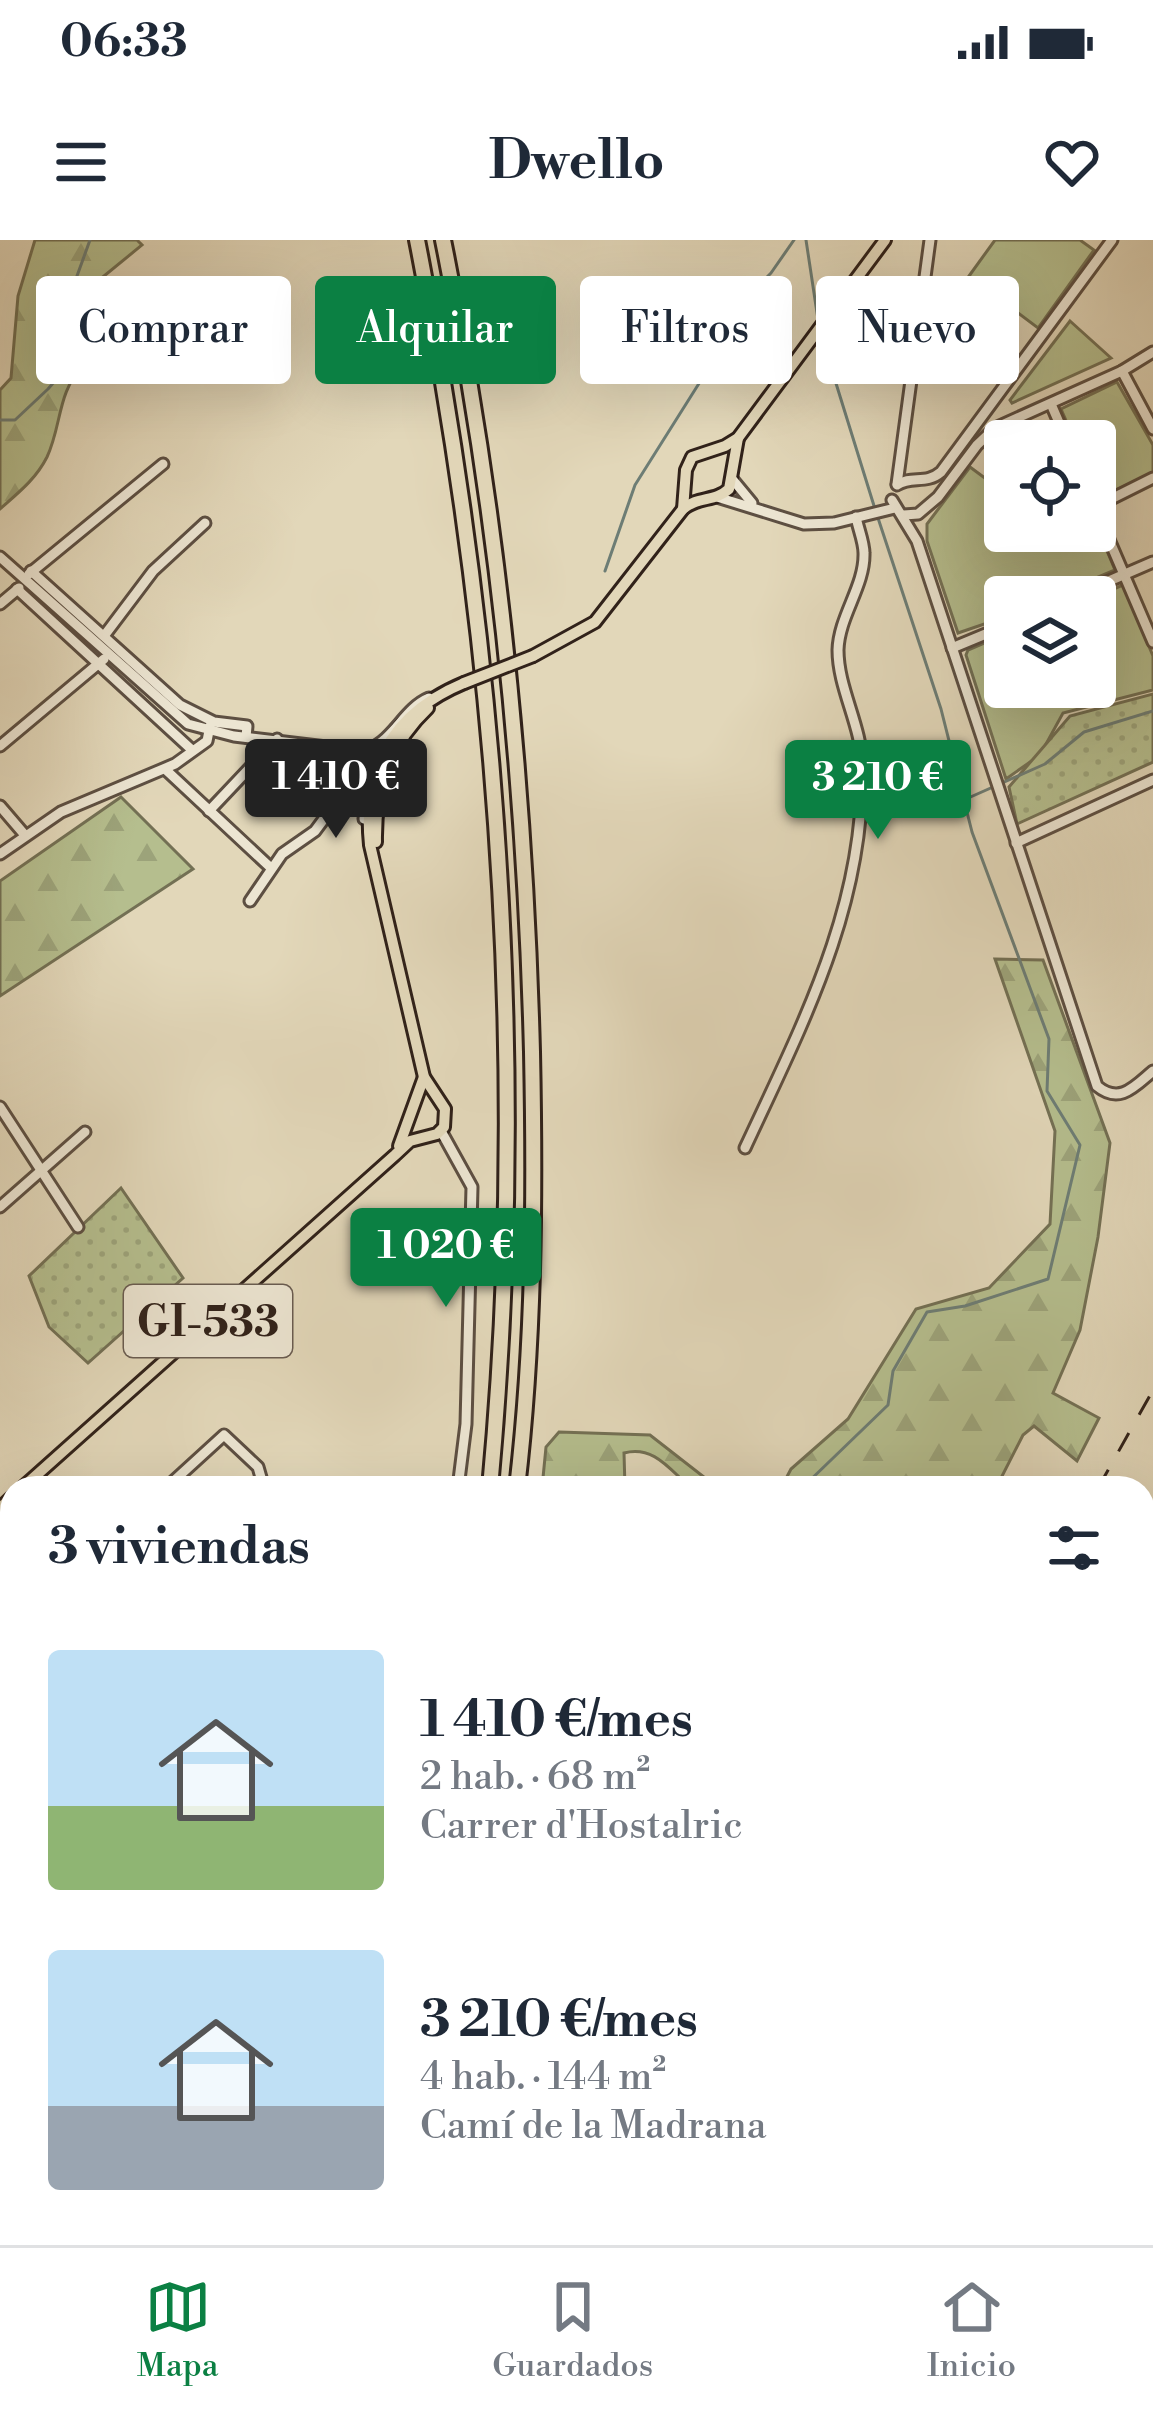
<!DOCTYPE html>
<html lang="es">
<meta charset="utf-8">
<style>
:root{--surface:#fff;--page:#f2f2f3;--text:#1f2937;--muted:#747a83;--line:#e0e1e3;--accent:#0b8043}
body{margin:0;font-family:"Libre Bodoni",serif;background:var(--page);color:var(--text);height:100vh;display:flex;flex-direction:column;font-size:45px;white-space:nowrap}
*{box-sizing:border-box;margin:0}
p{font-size:39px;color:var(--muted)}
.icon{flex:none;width:66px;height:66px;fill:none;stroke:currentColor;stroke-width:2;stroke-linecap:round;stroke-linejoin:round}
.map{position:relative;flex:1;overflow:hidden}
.drawer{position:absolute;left:0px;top:1236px;width:1155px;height:771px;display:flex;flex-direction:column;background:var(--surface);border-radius:36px 36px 0 0;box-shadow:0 12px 48px #0002}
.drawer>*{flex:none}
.guide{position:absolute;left:36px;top:36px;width:1083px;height:108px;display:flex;gap:24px}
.fabs{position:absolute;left:984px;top:180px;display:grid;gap:24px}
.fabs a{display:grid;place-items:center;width:132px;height:132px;border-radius:12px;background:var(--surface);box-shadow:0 12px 48px #0002;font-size:60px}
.price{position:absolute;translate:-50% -102px;padding:0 27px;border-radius:12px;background:var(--accent);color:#fff;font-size:39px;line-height:78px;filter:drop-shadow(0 3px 6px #0008)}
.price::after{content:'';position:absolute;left:50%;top:72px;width:36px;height:27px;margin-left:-18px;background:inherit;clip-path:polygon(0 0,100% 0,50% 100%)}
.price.active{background:#222;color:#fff}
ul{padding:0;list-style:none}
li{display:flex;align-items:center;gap:36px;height:300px;padding:0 48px}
li span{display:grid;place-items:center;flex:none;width:336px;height:240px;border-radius:12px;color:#555}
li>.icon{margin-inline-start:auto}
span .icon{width:144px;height:144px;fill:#fffc;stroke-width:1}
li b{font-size:51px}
h2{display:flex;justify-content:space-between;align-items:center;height:144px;padding:0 48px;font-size:51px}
.tag{padding:0 42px;border-radius:12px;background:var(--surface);box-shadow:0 12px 48px #0002;font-size:42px;line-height:108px}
.tag.active{background:var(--accent);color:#fff}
.status{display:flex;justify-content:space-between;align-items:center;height:84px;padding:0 60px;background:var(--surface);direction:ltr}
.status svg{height:33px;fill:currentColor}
header{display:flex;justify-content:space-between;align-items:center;height:156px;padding:0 48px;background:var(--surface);font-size:54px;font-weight:700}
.tab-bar{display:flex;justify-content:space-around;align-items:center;height:168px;border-top:3px solid var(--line);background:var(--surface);font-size:33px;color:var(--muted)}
.tab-bar a{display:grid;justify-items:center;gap:6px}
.tab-bar .active{color:var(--accent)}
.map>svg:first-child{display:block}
.grass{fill:#b5be8e;stroke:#737054;stroke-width:3}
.forest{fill:url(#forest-firs);stroke:#737054;stroke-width:3}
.park{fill:url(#park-dots);stroke:#737054;stroke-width:3}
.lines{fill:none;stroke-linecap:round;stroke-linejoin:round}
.stream{stroke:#6d7d75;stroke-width:3}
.minor-casing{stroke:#5d4f42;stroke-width:15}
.major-casing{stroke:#31221a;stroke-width:16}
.highway-casing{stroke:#31221a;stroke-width:20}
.minor{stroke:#ece5d2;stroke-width:9}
.major{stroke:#e2d7b9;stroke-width:10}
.highway{stroke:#e2d7b9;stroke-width:14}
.rail{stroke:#31221a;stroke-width:3;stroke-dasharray:21 21;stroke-linecap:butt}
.major-bridge-casing{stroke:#31221a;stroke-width:16;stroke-linecap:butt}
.major-bridge{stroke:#e2d7b9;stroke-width:10}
.labels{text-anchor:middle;stroke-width:9;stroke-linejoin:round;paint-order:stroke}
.shield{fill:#ece5d2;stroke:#695c51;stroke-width:3}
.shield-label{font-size:42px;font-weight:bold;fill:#31221a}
</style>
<div class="status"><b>06:33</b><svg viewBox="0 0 49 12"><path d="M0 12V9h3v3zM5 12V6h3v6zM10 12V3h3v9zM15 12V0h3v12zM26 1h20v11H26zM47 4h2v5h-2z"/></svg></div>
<header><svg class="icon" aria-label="menu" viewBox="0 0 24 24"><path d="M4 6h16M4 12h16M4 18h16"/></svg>Dwello<svg class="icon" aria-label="heart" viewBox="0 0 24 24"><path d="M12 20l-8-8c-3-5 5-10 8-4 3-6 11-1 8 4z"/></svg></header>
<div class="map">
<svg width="1153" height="2005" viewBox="0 0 1153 2005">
<defs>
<pattern id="forest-firs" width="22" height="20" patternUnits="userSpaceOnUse" patternTransform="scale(3)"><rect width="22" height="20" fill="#b5be8e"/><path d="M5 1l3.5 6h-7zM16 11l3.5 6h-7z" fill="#9ca37a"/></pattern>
<pattern id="park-dots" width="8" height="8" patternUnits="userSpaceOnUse" patternTransform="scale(3)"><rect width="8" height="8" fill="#b5be8e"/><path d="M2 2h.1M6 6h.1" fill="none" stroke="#9ca37a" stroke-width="1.8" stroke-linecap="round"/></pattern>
</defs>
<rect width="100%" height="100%" fill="#e2d7b9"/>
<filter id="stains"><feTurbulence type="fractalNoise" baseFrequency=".00167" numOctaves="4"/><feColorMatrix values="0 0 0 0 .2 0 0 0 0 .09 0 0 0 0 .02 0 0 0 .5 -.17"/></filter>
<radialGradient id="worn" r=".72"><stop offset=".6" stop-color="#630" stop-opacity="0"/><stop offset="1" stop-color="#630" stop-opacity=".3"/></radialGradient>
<g class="grass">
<polygon points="995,0 1080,0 1094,10 1038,88 969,36"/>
<polygon points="1070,81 1111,118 1012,163 1010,160"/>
<polygon points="1117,142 1153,205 1153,232 1100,258 1095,247 1095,201 1075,201 1061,169"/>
<polygon points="970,227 1005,253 1005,291 1095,291 1095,282 1115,330 1051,357 1005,357 1005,377 958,393 927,301 927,284"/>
<polygon points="1123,345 1153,416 1153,450 1063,473 1040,515 1006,539 966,415 968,410 1005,394 1005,447 1095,447 1094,357"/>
</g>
<g class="forest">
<path d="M35 0H137L142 5 93 45C96 80 119 99 124 132L83 126C57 152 62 185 47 217 36 239 18 253 0 269V150L11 138 18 56Z"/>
<polygon points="121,557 193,629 0,756 0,641"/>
<polygon points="995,719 1043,720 1110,903 1098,997 1080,1090 1053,1153 1099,1178 1077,1221 1034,1186 1023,1195 996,1248 781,1248 791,1229 848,1179 916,1069 989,1048 1050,984 1055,891"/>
<path d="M559 1192 650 1195 718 1248H691C670 1230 654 1205 624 1213L625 1248H542L546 1207Z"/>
<polygon points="1153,1272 1153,1370 1143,1361 1143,1290 1151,1285"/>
<polygon points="0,1963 12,1965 12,1995 204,1995 193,2005 0,2005"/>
<polygon points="554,1995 665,1995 680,2005 540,2005"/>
</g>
<g class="park">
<polygon points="1153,454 1153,522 1017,584 1009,547 1070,476"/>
<polygon points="121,948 183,1038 88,1123 49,1087 29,1036"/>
</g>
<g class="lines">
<g class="stream">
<polyline points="806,0 819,86"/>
<polyline points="821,95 875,269"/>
<polyline points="0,180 15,180 48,149 85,106 73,47 90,0"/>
<polyline points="605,331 635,245 715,118 740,64 771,33 794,0"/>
<polyline points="966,559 1045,524 1084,492 1153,471"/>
<polyline points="802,1248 888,1165 893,1131 927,1072 965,1066 1048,1039 1080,905 1047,851 1049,799 972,592 941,469 878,278"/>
</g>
<g class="minor-casing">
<g id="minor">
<path d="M832 72C856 109 871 112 912 123"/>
<polyline points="1122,131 1153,189"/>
<polyline points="1051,164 1067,201"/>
<polyline points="733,240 752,263"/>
<polyline points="897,244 930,0"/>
<path d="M897 245C911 235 926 245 941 232L1112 0"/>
<polyline points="717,257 804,284 834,283 895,268"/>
<path d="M892 260 917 301 1097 846C1120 865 1135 846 1153 831"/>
<polyline points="1095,267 1153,402"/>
<polyline points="1095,267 1153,238"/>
<polyline points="904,275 918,274 938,257 977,205 995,188 1122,131 1153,112"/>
<polyline points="0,317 188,484 234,496 360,511 377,530"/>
<polyline points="31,331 180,465 214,482 247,486 246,497"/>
<polyline points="29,334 163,224"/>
<polyline points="17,349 192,510"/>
<polyline points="1072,357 1153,322"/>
<polyline points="0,364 19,348"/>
<polyline points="104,396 153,331 205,283"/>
<polyline points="952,408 1005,386"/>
<polyline points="0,506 104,419"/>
<path d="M360 511C391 508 401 470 429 458"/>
<polyline points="357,516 368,533 364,579"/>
<polyline points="165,529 271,628"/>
<polyline points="0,566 24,594"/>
<polyline points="209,571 277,499"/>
<polyline points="1016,603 1153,540"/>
<polyline points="0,614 61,572 175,524 207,501 210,486"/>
<polyline points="250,661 282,614 315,591 355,537"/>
<polyline points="0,867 78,987"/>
<polyline points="441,891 472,947 466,1184 458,1248"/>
<path d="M745 908C802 785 865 666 862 526 862 486 838 449 838 410 839 376 865 346 864 313 864 302 858 288 856 277"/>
<polyline points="0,967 85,892"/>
<polyline points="166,1248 224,1195 258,1227 264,1248"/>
<polyline points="0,1396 12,1386"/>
<polyline points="1143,1493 1153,1497"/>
<polyline points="1143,1781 1153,1784"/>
<polyline points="0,1886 12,1898"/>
<polyline points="1143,1946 1153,1917"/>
<polyline points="253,2005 257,1995"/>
<polyline points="955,2005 959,1995"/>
<polyline points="1123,2005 1126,1995"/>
</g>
</g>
<g class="major-casing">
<g id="major">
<polyline points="683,269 686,230 692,217 725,206 738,198 885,0"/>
<path d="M533 416 595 382 683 269C698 256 715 262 729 249L738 198"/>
<path d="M376 602C375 549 389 505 428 468"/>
<polyline points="399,906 424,837"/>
<path d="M22 1248 395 915 410 901 437 894 444 887 445 869 424 837 370 605C362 527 392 473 464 443"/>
<polyline points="0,1268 12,1257"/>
</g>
</g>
<g class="highway-casing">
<g id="highway">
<path d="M417 0C498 411 529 831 490 1248"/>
<path d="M443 0C497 267 525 540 532 812 535 957 534 1104 517 1248"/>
<polyline points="286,2005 289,1995"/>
<polyline points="342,2005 345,1995"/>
<polyline points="363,2005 366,1995"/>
<polyline points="395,2005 397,1995"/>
</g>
</g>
<use href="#minor" class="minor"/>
<use href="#major" class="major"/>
<use href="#highway" class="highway"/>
<g class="rail">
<polyline points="1098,1248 1153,1150"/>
<polyline points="823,2005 827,1995"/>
</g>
<g class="major-bridge-casing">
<polyline id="major-bridge" points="464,443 533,416"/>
</g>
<use href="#major-bridge" class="major-bridge"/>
</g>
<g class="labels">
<rect class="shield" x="124" y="1045" width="168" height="72" rx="9"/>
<g class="shield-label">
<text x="208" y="1096">GI-533</text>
</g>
</g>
<rect width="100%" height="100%" filter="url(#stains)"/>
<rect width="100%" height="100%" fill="url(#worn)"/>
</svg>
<div class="fabs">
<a><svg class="icon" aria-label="locate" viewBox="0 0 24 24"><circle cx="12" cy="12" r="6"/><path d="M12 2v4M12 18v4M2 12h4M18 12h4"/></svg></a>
<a><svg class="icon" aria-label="layers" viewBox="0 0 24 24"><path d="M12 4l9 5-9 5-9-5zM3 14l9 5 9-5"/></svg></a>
</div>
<b class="price active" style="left:336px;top:601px">1 410 €</b>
<b class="price" style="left:878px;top:602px">3 210 €</b>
<b class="price" style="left:446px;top:1070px">1 020 €</b>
<div class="guide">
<a class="tag">Comprar</a>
<a class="tag active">Alquilar</a>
<a class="tag">Filtros</a>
<a class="tag">Nuevo</a>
</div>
<section class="drawer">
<h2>3 viviendas<svg class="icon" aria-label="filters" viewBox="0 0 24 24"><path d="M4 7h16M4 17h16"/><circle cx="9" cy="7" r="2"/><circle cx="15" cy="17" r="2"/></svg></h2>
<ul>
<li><span style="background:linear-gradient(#bfe0f5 65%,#8fb573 0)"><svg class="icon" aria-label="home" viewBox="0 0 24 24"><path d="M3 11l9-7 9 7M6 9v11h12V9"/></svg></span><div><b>1 410 €/mes</b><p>2 hab. · 68 m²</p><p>Carrer d'Hostalric</p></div></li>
<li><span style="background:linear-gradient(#bfe0f5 65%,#9aa5b1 0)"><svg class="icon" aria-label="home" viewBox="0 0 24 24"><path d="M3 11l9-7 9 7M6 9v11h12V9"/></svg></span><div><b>3 210 €/mes</b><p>4 hab. · 144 m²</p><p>Camí de la Madrana</p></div></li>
</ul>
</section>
</div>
<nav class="tab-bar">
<a class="active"><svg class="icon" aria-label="map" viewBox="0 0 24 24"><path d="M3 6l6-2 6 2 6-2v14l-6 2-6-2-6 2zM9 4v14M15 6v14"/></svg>Mapa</a>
<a><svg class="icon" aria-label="saved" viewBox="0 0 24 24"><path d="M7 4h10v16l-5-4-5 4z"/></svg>Guardados</a>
<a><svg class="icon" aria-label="home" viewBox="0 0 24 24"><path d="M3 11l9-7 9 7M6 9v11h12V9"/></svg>Inicio</a>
</nav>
